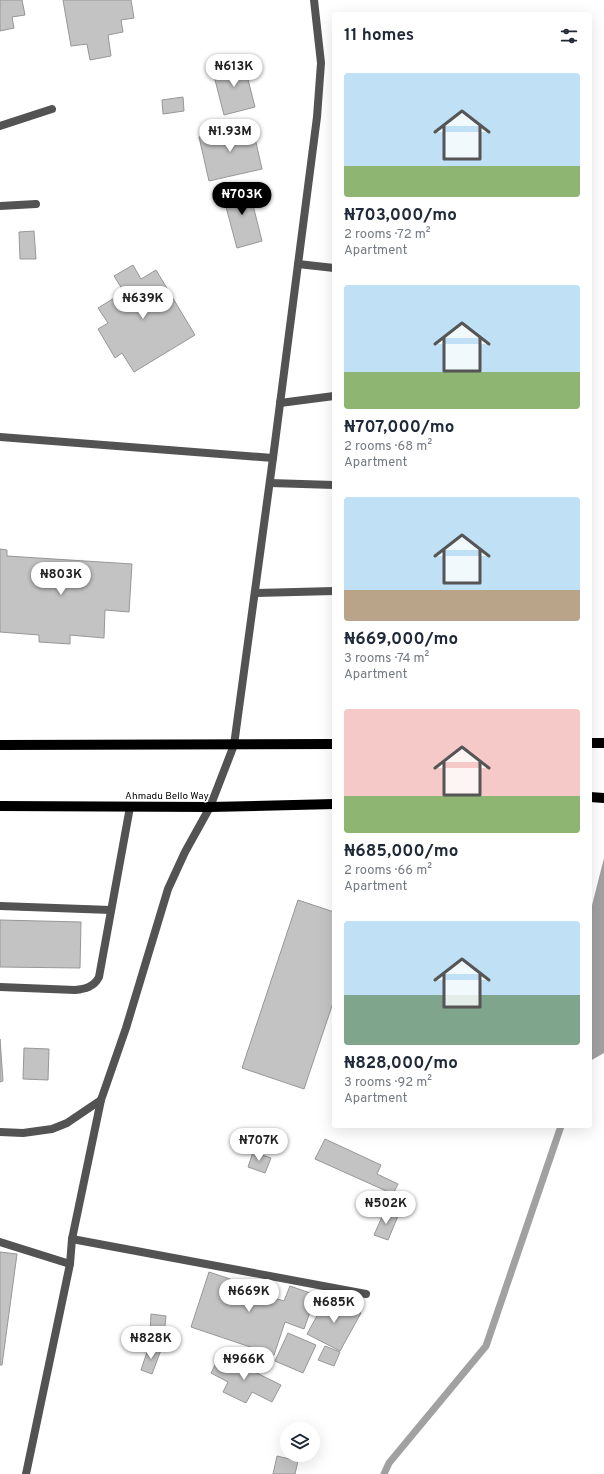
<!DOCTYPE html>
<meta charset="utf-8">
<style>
:root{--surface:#fff;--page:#f2f2f3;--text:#1f2937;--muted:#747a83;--accent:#000}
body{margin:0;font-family:Overpass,sans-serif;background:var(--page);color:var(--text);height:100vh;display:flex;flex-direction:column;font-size:15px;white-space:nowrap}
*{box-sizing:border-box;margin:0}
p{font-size:13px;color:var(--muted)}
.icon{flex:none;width:22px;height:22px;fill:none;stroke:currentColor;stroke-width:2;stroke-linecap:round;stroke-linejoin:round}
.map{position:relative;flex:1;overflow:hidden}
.panel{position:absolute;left:332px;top:12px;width:260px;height:1116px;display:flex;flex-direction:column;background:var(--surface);border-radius:4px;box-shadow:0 4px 16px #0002}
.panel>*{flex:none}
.tools{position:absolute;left:280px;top:1422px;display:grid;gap:8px}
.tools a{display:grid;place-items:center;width:40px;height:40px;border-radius:50%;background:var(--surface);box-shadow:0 4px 16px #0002;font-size:20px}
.price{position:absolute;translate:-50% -34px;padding:0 9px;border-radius:14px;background:#fff;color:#222;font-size:13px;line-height:26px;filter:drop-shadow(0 1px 2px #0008)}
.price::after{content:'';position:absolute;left:50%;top:24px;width:12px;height:9px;margin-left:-6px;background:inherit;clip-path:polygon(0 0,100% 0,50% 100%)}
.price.active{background:var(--accent);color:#fff}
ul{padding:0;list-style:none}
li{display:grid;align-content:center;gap:8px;height:212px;padding:0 12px}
li span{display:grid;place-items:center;height:124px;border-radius:4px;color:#555}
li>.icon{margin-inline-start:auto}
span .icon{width:72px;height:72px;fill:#fffc;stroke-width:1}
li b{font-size:17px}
h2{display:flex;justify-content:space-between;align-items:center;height:48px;padding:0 12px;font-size:17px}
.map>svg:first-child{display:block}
.water{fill:#a1a1a1}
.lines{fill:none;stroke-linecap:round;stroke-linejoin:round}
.stream{stroke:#a1a1a1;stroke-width:7}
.building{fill:#c3c3c3;stroke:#979797}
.lane{stroke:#535353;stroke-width:8}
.street{stroke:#535353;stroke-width:8}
.primary{stroke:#000;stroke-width:10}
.labels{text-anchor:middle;stroke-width:3;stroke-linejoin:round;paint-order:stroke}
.street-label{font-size:10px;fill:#000;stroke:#fff}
</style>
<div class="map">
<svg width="604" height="1474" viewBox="0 0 604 1474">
<rect width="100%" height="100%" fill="#fff"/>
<polygon class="water" points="604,858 604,1053 590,1061 590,913"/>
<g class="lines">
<polyline class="stream" points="384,1474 389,1463 486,1346 561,1126"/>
</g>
<g class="building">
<polygon points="0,0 22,0 25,15 12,17 14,28 0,31"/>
<polygon points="63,0 131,0 134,18 121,20 123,32 108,35 111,56 90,60 87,44 71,46"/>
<polygon points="243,60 255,107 224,115 212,68"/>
<polygon points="183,97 184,111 163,114 162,100"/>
<polygon points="252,125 262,169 209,181 199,137"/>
<polygon points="248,185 262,241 237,248 222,192"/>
<polygon points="34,231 36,259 20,259 19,232"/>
<polygon points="133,265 141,279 156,270 195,335 134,372 122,353 115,358 98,329 108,323 98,308 124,292 114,276"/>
<polygon points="0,549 7,550 7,556 132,564 129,612 105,610 104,638 70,635 70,644 39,642 39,635 0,632"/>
<polygon points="298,900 334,912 334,1000 304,1089 242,1068"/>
<polygon points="0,920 81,922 80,968 0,967"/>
<polygon points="0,1039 3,1081 0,1082"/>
<polygon points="24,1048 49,1049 48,1080 23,1079"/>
<polygon points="325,1139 381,1165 377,1174 398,1184 393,1194 315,1159"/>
<polygon points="253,1152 271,1158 265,1173 248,1167"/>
<polygon points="385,1210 398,1216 388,1240 374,1235"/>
<polygon points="0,1252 17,1254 2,1365 0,1365"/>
<polygon points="209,1272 245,1284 244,1288 284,1301 290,1286 316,1295 304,1329 285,1322 274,1355 191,1327"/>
<polygon points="328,1296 361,1313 340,1351 307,1334"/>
<polygon points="151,1314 166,1316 164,1335 150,1334"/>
<polygon points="288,1333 316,1345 303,1373 275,1361"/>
<polygon points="149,1346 161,1350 152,1374 141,1370"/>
<polygon points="325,1346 340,1352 334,1366 318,1360"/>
<polygon points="220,1355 281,1385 272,1402 252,1392 246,1403 223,1392 228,1382 211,1373"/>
<polygon points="277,1456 298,1461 295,1474 273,1474"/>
</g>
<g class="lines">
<g class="lane">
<polyline points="298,264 334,268"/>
<polyline points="280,403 334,396"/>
<polyline points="270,483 334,485"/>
<polyline points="256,593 334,591"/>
<polyline points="0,906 111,910"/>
<path d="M0 987 75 990C85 989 94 987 99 977L130 807"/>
<polyline points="72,1239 366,1294"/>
<polyline points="0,1242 70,1264"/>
</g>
<g class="street">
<polyline points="0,126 52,109"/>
<polyline points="0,206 36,204"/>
<polyline points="0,437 273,458 234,745 210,807 185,852 168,889 126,1028 101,1100 67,1123 52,1129 23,1133 0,1132"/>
<polyline points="273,458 317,117 321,63 314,0"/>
<polyline points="26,1474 70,1264 72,1239 101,1100"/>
</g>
<g class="primary">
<polyline points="590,743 604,743"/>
<polyline points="0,745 334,744"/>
<polyline points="590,797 604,798"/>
<polyline points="0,806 210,807 334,804"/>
</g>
</g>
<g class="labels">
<g class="street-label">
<text x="167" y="799">Ahmadu Bello Way</text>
</g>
</g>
</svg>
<div class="tools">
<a><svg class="icon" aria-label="layers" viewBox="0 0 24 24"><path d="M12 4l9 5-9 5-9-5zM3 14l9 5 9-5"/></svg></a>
</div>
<b class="price" style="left:234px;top:88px">₦613K</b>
<b class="price" style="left:230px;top:153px">₦1.93M</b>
<b class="price active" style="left:242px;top:216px">₦703K</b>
<b class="price" style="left:143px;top:320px">₦639K</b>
<b class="price" style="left:61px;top:596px">₦803K</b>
<b class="price" style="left:259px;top:1162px">₦707K</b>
<b class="price" style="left:386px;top:1225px">₦502K</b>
<b class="price" style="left:249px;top:1313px">₦669K</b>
<b class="price" style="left:334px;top:1324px">₦685K</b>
<b class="price" style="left:151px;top:1360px">₦828K</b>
<b class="price" style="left:244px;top:1381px">₦966K</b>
<section class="panel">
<h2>11 homes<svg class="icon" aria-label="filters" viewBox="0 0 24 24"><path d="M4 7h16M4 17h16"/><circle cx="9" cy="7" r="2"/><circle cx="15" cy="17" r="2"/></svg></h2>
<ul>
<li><span style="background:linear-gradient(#bfe0f5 75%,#8fb573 0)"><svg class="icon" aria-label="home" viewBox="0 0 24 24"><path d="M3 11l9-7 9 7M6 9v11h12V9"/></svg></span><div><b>₦703,000/mo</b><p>2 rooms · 72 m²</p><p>Apartment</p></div></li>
<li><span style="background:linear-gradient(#bfe0f5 70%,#8fb573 0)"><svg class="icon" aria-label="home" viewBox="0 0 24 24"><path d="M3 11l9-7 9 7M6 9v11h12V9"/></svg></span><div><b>₦707,000/mo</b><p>2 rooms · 68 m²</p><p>Apartment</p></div></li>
<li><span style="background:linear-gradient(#bfe0f5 75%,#b9a48a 0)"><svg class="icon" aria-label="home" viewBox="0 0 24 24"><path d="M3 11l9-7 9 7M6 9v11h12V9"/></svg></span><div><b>₦669,000/mo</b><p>3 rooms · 74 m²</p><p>Apartment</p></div></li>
<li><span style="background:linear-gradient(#f6c9c9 70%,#8fb573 0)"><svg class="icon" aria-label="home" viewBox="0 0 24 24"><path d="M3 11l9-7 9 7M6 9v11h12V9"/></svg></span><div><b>₦685,000/mo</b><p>2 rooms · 66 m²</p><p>Apartment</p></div></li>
<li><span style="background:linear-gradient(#bfe0f5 60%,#7fa58c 0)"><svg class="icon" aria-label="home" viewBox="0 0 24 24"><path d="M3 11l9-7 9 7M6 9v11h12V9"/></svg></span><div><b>₦828,000/mo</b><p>3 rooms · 92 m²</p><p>Apartment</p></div></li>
</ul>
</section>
</div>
